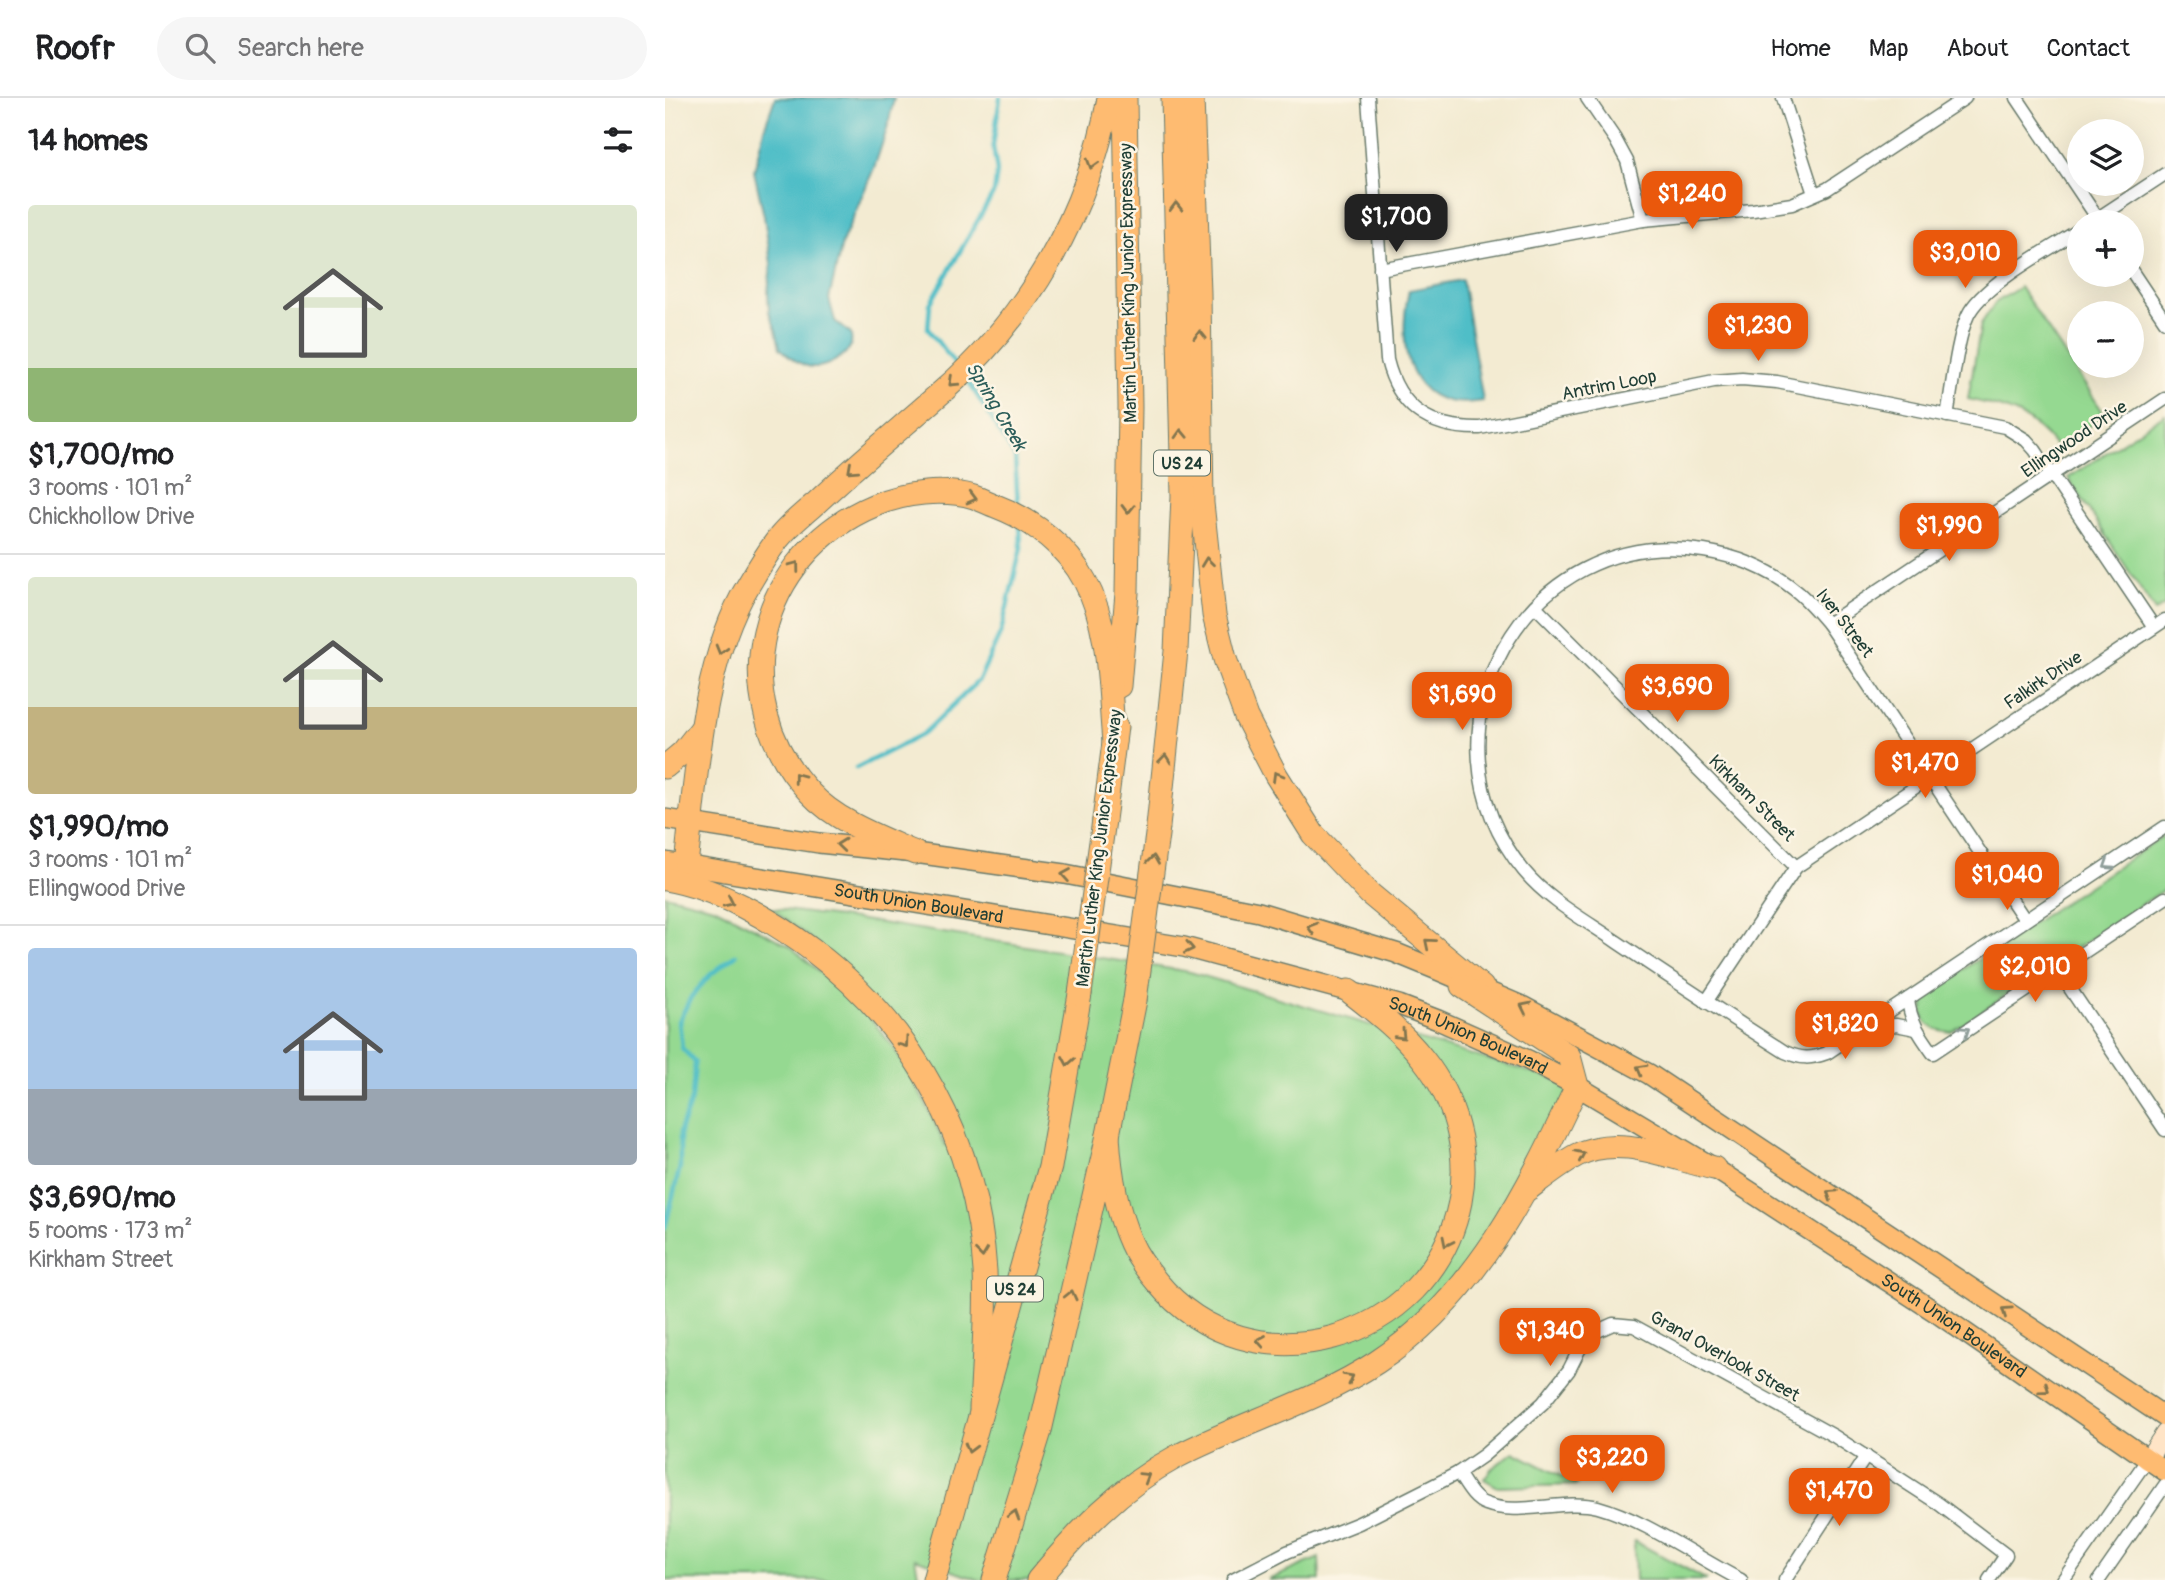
<!DOCTYPE html>
<meta charset="utf-8">
<style>
:root{--surface:#fff;--page:#f6f6f6;--text:#202124;--muted:#757577;--line:#e0e0e0;--accent:#ea580c}
body{margin:0;font-family:Pangolin,sans-serif;background:var(--page);color:var(--text);height:100vh;display:flex;flex-direction:column;font-size:26px;white-space:nowrap}
*{box-sizing:border-box;margin:0}
p{font-size:23px;color:var(--muted)}
.icon{flex:none;width:38px;height:38px;fill:none;stroke:currentColor;stroke-width:2;stroke-linecap:round;stroke-linejoin:round}
.map{position:relative;flex:1;overflow:hidden}
.details{display:flex;flex-direction:column;background:var(--surface);width:665px}
.details>*{flex:none}
.tools{position:absolute;left:1402px;top:21px;display:grid;gap:14px}
.tools a{display:grid;place-items:center;width:77px;height:77px;border-radius:50%;background:var(--surface);box-shadow:0 7px 28px #0002;font-size:35px}
.price{position:absolute;translate:-50% -60px;padding:0 16px;border-radius:14px;background:var(--accent);color:#fff;font-size:23px;line-height:46px;filter:drop-shadow(0 2px 4px #0008)}
.price::after{content:'';position:absolute;left:50%;top:42px;width:21px;height:16px;margin-left:-10px;background:inherit;clip-path:polygon(0 0,100% 0,50% 100%)}
.price.on{background:#222;color:#fff}
ul{padding:0;list-style:none}
li{display:grid;align-content:center;gap:14px;height:371px;padding:0 28px}
li+li{border-top:2px solid var(--line)}
li span{display:grid;place-items:center;height:217px;border-radius:7px;color:#555}
li>.icon{margin-inline-start:auto}
span .icon{width:126px;height:126px;fill:#fffc;stroke-width:1}
li b{font-size:30px}
h2{display:flex;justify-content:space-between;align-items:center;height:84px;padding:0 28px;font-size:30px}
header{display:flex;align-items:center;gap:42px;box-sizing:border-box;height:98px;padding:0 35px;background:var(--surface);border-bottom:2px solid var(--line)}
header strong{font-size:33px}
nav{display:flex;gap:38px;margin-inline-start:auto;font-size:24px}
.search{width:490px;height:63px;background:var(--page);display:flex;align-items:center;gap:18px;box-sizing:border-box;padding:0 24px;border-radius:38px;color:var(--muted);font-size:26px}
main{display:flex;flex:1;min-height:0}
.map>svg:first-child{display:block}
.green{fill:#95d991;stroke:#5a8b62;stroke-width:2}
.water{fill:#50bec7;stroke:#387e7e;stroke-width:2}
.lines{fill:none;stroke-linecap:round;stroke-linejoin:round}
.stream{stroke:#50bec7;stroke-width:4.5}
.street-casing{stroke:#697a6b;stroke-width:15}
.secondary-casing{stroke:#697a6b;stroke-width:20}
.primary-casing{stroke:#697a6b;stroke-width:22}
.highway-casing{stroke:#697a6b;stroke-width:25}
.street{stroke:#fff;stroke-width:12}
.secondary{stroke:#ffe4c6;stroke-width:18}
.primary{stroke:#febb71;stroke-width:19}
.highway{stroke:#febb71;stroke-width:23}
.highway-bridge-casing{stroke:#697a6b;stroke-width:25;stroke-linecap:butt}
.highway-bridge{stroke:#febb71;stroke-width:23}
.oneway{stroke:#83764f}
.oneway2{stroke:#8f9e9a}
.labels{text-anchor:middle;stroke-width:5;stroke-linejoin:round;paint-order:stroke}
.shield{fill:#fcf5e5;stroke:#617469;stroke-width:2}
.shield-label{font-size:16px;font-weight:bold;fill:#1f3d34}
.street-label{font-size:18px;fill:#1f3d34;stroke:#fcf5e5}
.water-label{font-size:19px;font-style:italic;fill:#2b5d59;stroke:#fcf5e5}
</style>
<header>
<strong>Roofr</strong>
<div class="search"><svg class="icon" aria-label="search" viewBox="0 0 24 24"><circle cx="10" cy="10" r="6"/><path d="M15 15l6 6"/></svg>Search here</div>
<nav><a>Home</a><a>Map</a><a>About</a><a>Contact</a></nav>
</header>
<main>
<section class="details">
<h2>14 homes<svg class="icon" aria-label="filters" viewBox="0 0 24 24"><path d="M4 7h16M4 17h16"/><circle cx="9" cy="7" r="2"/><circle cx="15" cy="17" r="2"/></svg></h2>
<ul>
<li><span style="background:linear-gradient(#dfe7d0 75%,#8fb573 0)"><svg class="icon" aria-label="home" viewBox="0 0 24 24"><path d="M3 11l9-7 9 7M6 9v11h12V9"/></svg></span><div><b>$1,700/mo</b><p>3 rooms · 101 m²</p><p>Chickhollow Drive</p></div></li>
<li><span style="background:linear-gradient(#dfe7d0 60%,#c2b280 0)"><svg class="icon" aria-label="home" viewBox="0 0 24 24"><path d="M3 11l9-7 9 7M6 9v11h12V9"/></svg></span><div><b>$1,990/mo</b><p>3 rooms · 101 m²</p><p>Ellingwood Drive</p></div></li>
<li><span style="background:linear-gradient(#a9c7e8 65%,#9aa5b1 0)"><svg class="icon" aria-label="home" viewBox="0 0 24 24"><path d="M3 11l9-7 9 7M6 9v11h12V9"/></svg></span><div><b>$3,690/mo</b><p>5 rooms · 173 m²</p><p>Kirkham Street</p></div></li>
</ul>
</section>
<div class="map">
<svg width="1500" height="1482" viewBox="0 0 1500 1482">
<rect width="100%" height="100%" fill="#fcf5e5"/>
<filter id="ink" filterUnits="userSpaceOnUse"><feTurbulence type="fractalNoise" baseFrequency=".0143" numOctaves="2"/><feDisplacementMap in="SourceGraphic" scale="14" xChannelSelector="R" yChannelSelector="G"/><feConvolveMatrix kernelMatrix="1 2 1 2 8 2 1 2 1" color-interpolation-filters="sRGB"/></filter>
<filter id="wash" filterUnits="userSpaceOnUse"><feTurbulence type="fractalNoise" baseFrequency=".00686" numOctaves="4" result="noise"/><feDisplacementMap in="SourceGraphic" scale="28" xChannelSelector="R" yChannelSelector="G"/><feGaussianBlur stdDeviation="1.57" result="paint"/><feColorMatrix in="noise" values="0 0 0 0 0 0 0 0 0 0 0 0 0 0 0 0 0 1.4 0 .05"/><feComposite in="paint" operator="in"/></filter>
<g filter="url(#wash)">
<rect width="100%" height="100%" fill="#f3ebd2"/>
<g class="green">
<path d="M1355 189 1440 317 1394 349 1390 348C1365 315 1341 310 1303 301L1316 226 1330 205Z"/>
<polygon points="1500,316 1500,507 1490,513 1403,380"/>
<path d="M1500 737V791L1286 934C1258 931 1252 919 1263 895Z"/>
<polygon points="0,797 49,809 125,848 202,916 229,950 261,1006 280,1047 292,1021 154,847 105,810 197,822 525,874 912,988 842,1125 759,1229 481,1378 374,1482 314,1482 250,1460 254,1482 0,1482"/>
<polygon points="849,1354 913,1387 833,1389 819,1381 826,1371"/>
<polygon points="969,1443 1042,1482 970,1482"/>
<polygon points="654,1460 655,1482 603,1482"/>
</g>
<g class="water">
<path d="M110 0H229L222 31 209 70 177 145 164 201 170 223 186 236C186 240 187 243 186 247 181 259 160 270 148 269 135 268 124 258 115 250L111 232 104 214 103 195 106 165 99 118 89 73 99 31Z"/>
<path d="M797 182 818 303C743 316 731 251 744 192Z"/>
</g>
<g class="lines">
<g class="stream">
<polyline points="292,269 263,231 265,206 329,94 332,74 328,48 335,0"/>
<polyline points="302,281 350,359 353,409"/>
<polyline points="191,670 258,636 314,582 336,534 356,450 355,428"/>
<polyline points="0,1130 15,1069 15,1033 27,999 30,964 17,950 14,923 26,899 45,877 71,857"/>
</g>
</g>
</g>
<g filter="url(#ink)">
<g class="lines">
<g class="street-casing">
<g id="street">
<path d="M703 0 722 262C734 311 766 331 815 330L1049 283 1077 281 1112 284 1340 329 1361 342 1370 352 1489 529"/>
<polyline points="922,0 950,41 962,63 978,122"/>
<polyline points="1118,0 1149,96"/>
<polyline points="1352,0 1435,124"/>
<polyline points="1427,124 1500,76"/>
<polyline points="715,171 978,122 1088,112 1127,106 1162,91 1300,0"/>
<polyline points="1466,172 1500,223"/>
<path d="M1282 318C1287 291 1292 240 1303 217 1317 187 1385 151 1414 132"/>
<polyline points="870,508 1131,769"/>
<polyline points="1163,526 1500,301"/>
<path d="M1360 822 1163 526C1153 514 1143 502 1130 492 1105 471 1071 458 1039 453 859 424 745 634 859 773 884 803 920 822 952 844 1007 881 1063 918 1120 954 1136 961 1146 961 1162 955L1500 729"/>
<polyline points="1392,871 1500,1032"/>
<path d="M1243 901C1245 923 1255 937 1268 955L1500 800"/>
<polyline points="1041,904 1131,769 1500,522"/>
<polyline points="1206,928 1231,927 1251,931"/>
<path d="M793 1375C800 1385 808 1402 821 1406 854 1419 898 1400 933 1409 980 1422 1031 1459 1076 1482"/>
<polyline points="568,1482 622,1454 694,1425 793,1375 819,1357 878,1305 904,1272 914,1252 928,1235 948,1226 969,1228 1169,1338 1274,1406 1341,1457 1324,1482"/>
<polyline points="1120,1482 1201,1358"/>
<polyline points="1398,1482 1482,1362"/>
<polyline points="1434,1482 1500,1387"/>
</g>
</g>
<g class="secondary-casing">
<polyline id="secondary" points="1482,1362 1500,1335"/>
</g>
<g class="primary-casing">
<g id="primary">
<polyline points="0,721 154,745 250,755 400,776 594,814 731,855 770,871 857,908 984,976 1500,1319"/>
<path id="s1" d="M0 764 519 849 734 907 773 922 863 962 912 988 1049 1070 1272 1215 1500 1373"/>
</g>
</g>
<g class="highway-casing">
<g id="highway">
<polyline points="527,0 534,195 537,405 549,517 560,561 581,619 611,677 648,736 705,796 817,889"/>
<polyline points="454,588 462,495 465,309 460,0"/>
<polyline points="0,669 18,654 37,630"/>
<polyline points="439,722 451,629"/>
<polyline points="493,729 511,553 518,398 508,0"/>
<path d="M250 755C214 739 172 724 145 695 56 600 92 456 210 407 238 395 278 390 309 399 317 402 325 406 333 409 369 423 402 449 420 483 446 531 444 591 449 644"/>
<path d="M21 767C31 679 37 563 84 486 93 471 102 455 113 441 123 428 138 416 151 405 192 366 236 330 278 293 365 217 423 114 444 0"/>
<path d="M0 781C52 790 106 821 147 852 250 929 312 1045 320 1173 322 1219 318 1265 316 1311"/>
<path d="M443 1037C445 1073 451 1112 466 1145 472 1159 482 1172 492 1184 585 1297 767 1245 795 1104 805 1054 790 1001 758 961 737 934 711 914 684 893"/>
<path d="M863 1091C879 1079 895 1066 912 1057 955 1035 1006 1061 1049 1070"/>
<polyline points="269,1482 385,1069 415,896"/>
<polyline points="329,1482 375,1333 443,1037 470,902"/>
<path d="M373 1482C413 1434 455 1389 511 1359 576 1325 651 1304 712 1264 811 1199 863 1092 912 988L904 958 797 888"/>
</g>
</g>
<use href="#street" class="street"/>
<use href="#secondary" class="secondary"/>
<use href="#primary" class="primary"/>
<use href="#highway" class="highway"/>
<g class="highway-bridge-casing">
<g id="highway-bridge">
<polyline points="415,896 439,722"/>
<polyline points="470,902 493,729"/>
</g>
</g>
<use href="#highway-bridge" class="highway-bridge"/>
</g>
<defs><path id="oneway-chevron" d="M-2-3.5L2.5 0L-2 3.5" fill="none" stroke-width="1.6" stroke-linecap="round" stroke-linejoin="round" transform="scale(1.75)"/></defs>
<g class="oneway">
<use href="#oneway-chevron" transform="translate(427 66) rotate(107)"/>
<use href="#oneway-chevron" transform="translate(511 109) rotate(-91)"/>
<use href="#oneway-chevron" transform="translate(535 237) rotate(-91)"/>
<use href="#oneway-chevron" transform="translate(288 284) rotate(137)"/>
<use href="#oneway-chevron" transform="translate(516 336) rotate(-92)"/>
<use href="#oneway-chevron" transform="translate(187 371) rotate(138)"/>
<use href="#oneway-chevron" transform="translate(307 400) rotate(15)"/>
<use href="#oneway-chevron" transform="translate(463 411) rotate(91)"/>
<use href="#oneway-chevron" transform="translate(542 464) rotate(-97)"/>
<use href="#oneway-chevron" transform="translate(130 468) rotate(-53)"/>
<use href="#oneway-chevron" transform="translate(56 552) rotate(106)"/>
<use href="#oneway-chevron" transform="translate(500 661) rotate(-84)"/>
<use href="#oneway-chevron" transform="translate(612 678) rotate(-120)"/>
<use href="#oneway-chevron" transform="translate(133 679) rotate(-127)"/>
<use href="#oneway-chevron" transform="translate(176 747) rotate(-174)"/>
<use href="#oneway-chevron" transform="translate(488 762) rotate(-82)"/>
<use href="#oneway-chevron" transform="translate(401 777) rotate(-170)"/>
<use href="#oneway-chevron" transform="translate(64 804) rotate(25)"/>
<use href="#oneway-chevron" transform="translate(647 830) rotate(-164)"/>
<use href="#oneway-chevron" transform="translate(764 845) rotate(-140)"/>
<use href="#oneway-chevron" transform="translate(524 850) rotate(12)"/>
<use href="#oneway-chevron" transform="translate(860 909) rotate(-154)"/>
<use href="#oneway-chevron" transform="translate(736 937) rotate(46)"/>
<use href="#oneway-chevron" transform="translate(239 945) rotate(54)"/>
<use href="#oneway-chevron" transform="translate(403 963) rotate(100)"/>
<use href="#oneway-chevron" transform="translate(976 971) rotate(-150)"/>
<use href="#oneway-chevron" transform="translate(915 1057) rotate(-24)"/>
<use href="#oneway-chevron" transform="translate(1166 1096) rotate(-146)"/>
<use href="#oneway-chevron" transform="translate(782 1144) rotate(116)"/>
<use href="#oneway-chevron" transform="translate(317 1155) rotate(83)"/>
<use href="#oneway-chevron" transform="translate(406 1197) rotate(-77)"/>
<use href="#oneway-chevron" transform="translate(1341 1213) rotate(-146)"/>
<use href="#oneway-chevron" transform="translate(596 1243) rotate(-170)"/>
<use href="#oneway-chevron" transform="translate(684 1280) rotate(-29)"/>
<use href="#oneway-chevron" transform="translate(1380 1291) rotate(35)"/>
<use href="#oneway-chevron" transform="translate(305 1350) rotate(105)"/>
<use href="#oneway-chevron" transform="translate(480 1379) rotate(-32)"/>
<use href="#oneway-chevron" transform="translate(349 1417) rotate(-73)"/>
</g>
<g class="oneway2">
<use href="#oneway-chevron" transform="translate(1443 767) rotate(147)"/>
<use href="#oneway-chevron" transform="translate(1300 933) rotate(-34)"/>
</g>
</g>
<g class="labels">
<g class="shield">
<rect x="489" y="352.5" width="56" height="25" rx="5"/>
<rect x="322" y="1178.5" width="56" height="25" rx="5"/>
</g>
<g class="shield-label">
<text x="517" y="371">US 24</text>
<text x="350" y="1197">US 24</text>
</g>
<g class="street-label">
<text transform="translate(463 185) rotate(-91)" y="6">Martin Luther King Junior Expressway</text>
<text transform="translate(944 287) rotate(-11)" y="6">Antrim Loop</text>
<text transform="translate(1409 341) rotate(-34)" y="6">Ellingwood Drive</text>
<text transform="translate(1180 525) rotate(52)" y="6">Iver Street</text>
<text transform="translate(1378 582) rotate(-34)" y="6">Falkirk Drive</text>
<text transform="translate(1087 700) rotate(45)" y="6">Kirkham Street</text>
<text transform="translate(434 750) rotate(-83)" y="6">Martin Luther King Junior Expressway</text>
<text dy="6" stroke="none"><textPath href="#s1" startOffset="257">South Union Boulevard</textPath></text>
<text dy="6" stroke="none"><textPath href="#s1" startOffset="824">South Union Boulevard</textPath></text>
<text dy="6" stroke="none"><textPath href="#s1" startOffset="1391">South Union Boulevard</textPath></text>
<text transform="translate(1060 1258) rotate(29)" y="6">Grand Overlook Street</text>
</g>
<g class="water-label">
<text transform="translate(332 308) rotate(59)" y="7">Spring Creek</text>
</g>
</g>
</svg>
<div class="tools">
<a><svg class="icon" aria-label="layers" viewBox="0 0 24 24"><path d="M12 4l9 5-9 5-9-5zM3 14l9 5 9-5"/></svg></a>
<a>+</a>
<a>−</a>
</div>
<b class="price" style="left:1027px;top:133px">$1,240</b>
<b class="price on" style="left:731px;top:156px">$1,700</b>
<b class="price" style="left:1300px;top:192px">$3,010</b>
<b class="price" style="left:1093px;top:265px">$1,230</b>
<b class="price" style="left:1284px;top:465px">$1,990</b>
<b class="price" style="left:1012px;top:626px">$3,690</b>
<b class="price" style="left:797px;top:634px">$1,690</b>
<b class="price" style="left:1260px;top:702px">$1,470</b>
<b class="price" style="left:1342px;top:814px">$1,040</b>
<b class="price" style="left:1370px;top:906px">$2,010</b>
<b class="price" style="left:1180px;top:963px">$1,820</b>
<b class="price" style="left:885px;top:1270px">$1,340</b>
<b class="price" style="left:947px;top:1397px">$3,220</b>
<b class="price" style="left:1174px;top:1430px">$1,470</b>
</div>
</main>
